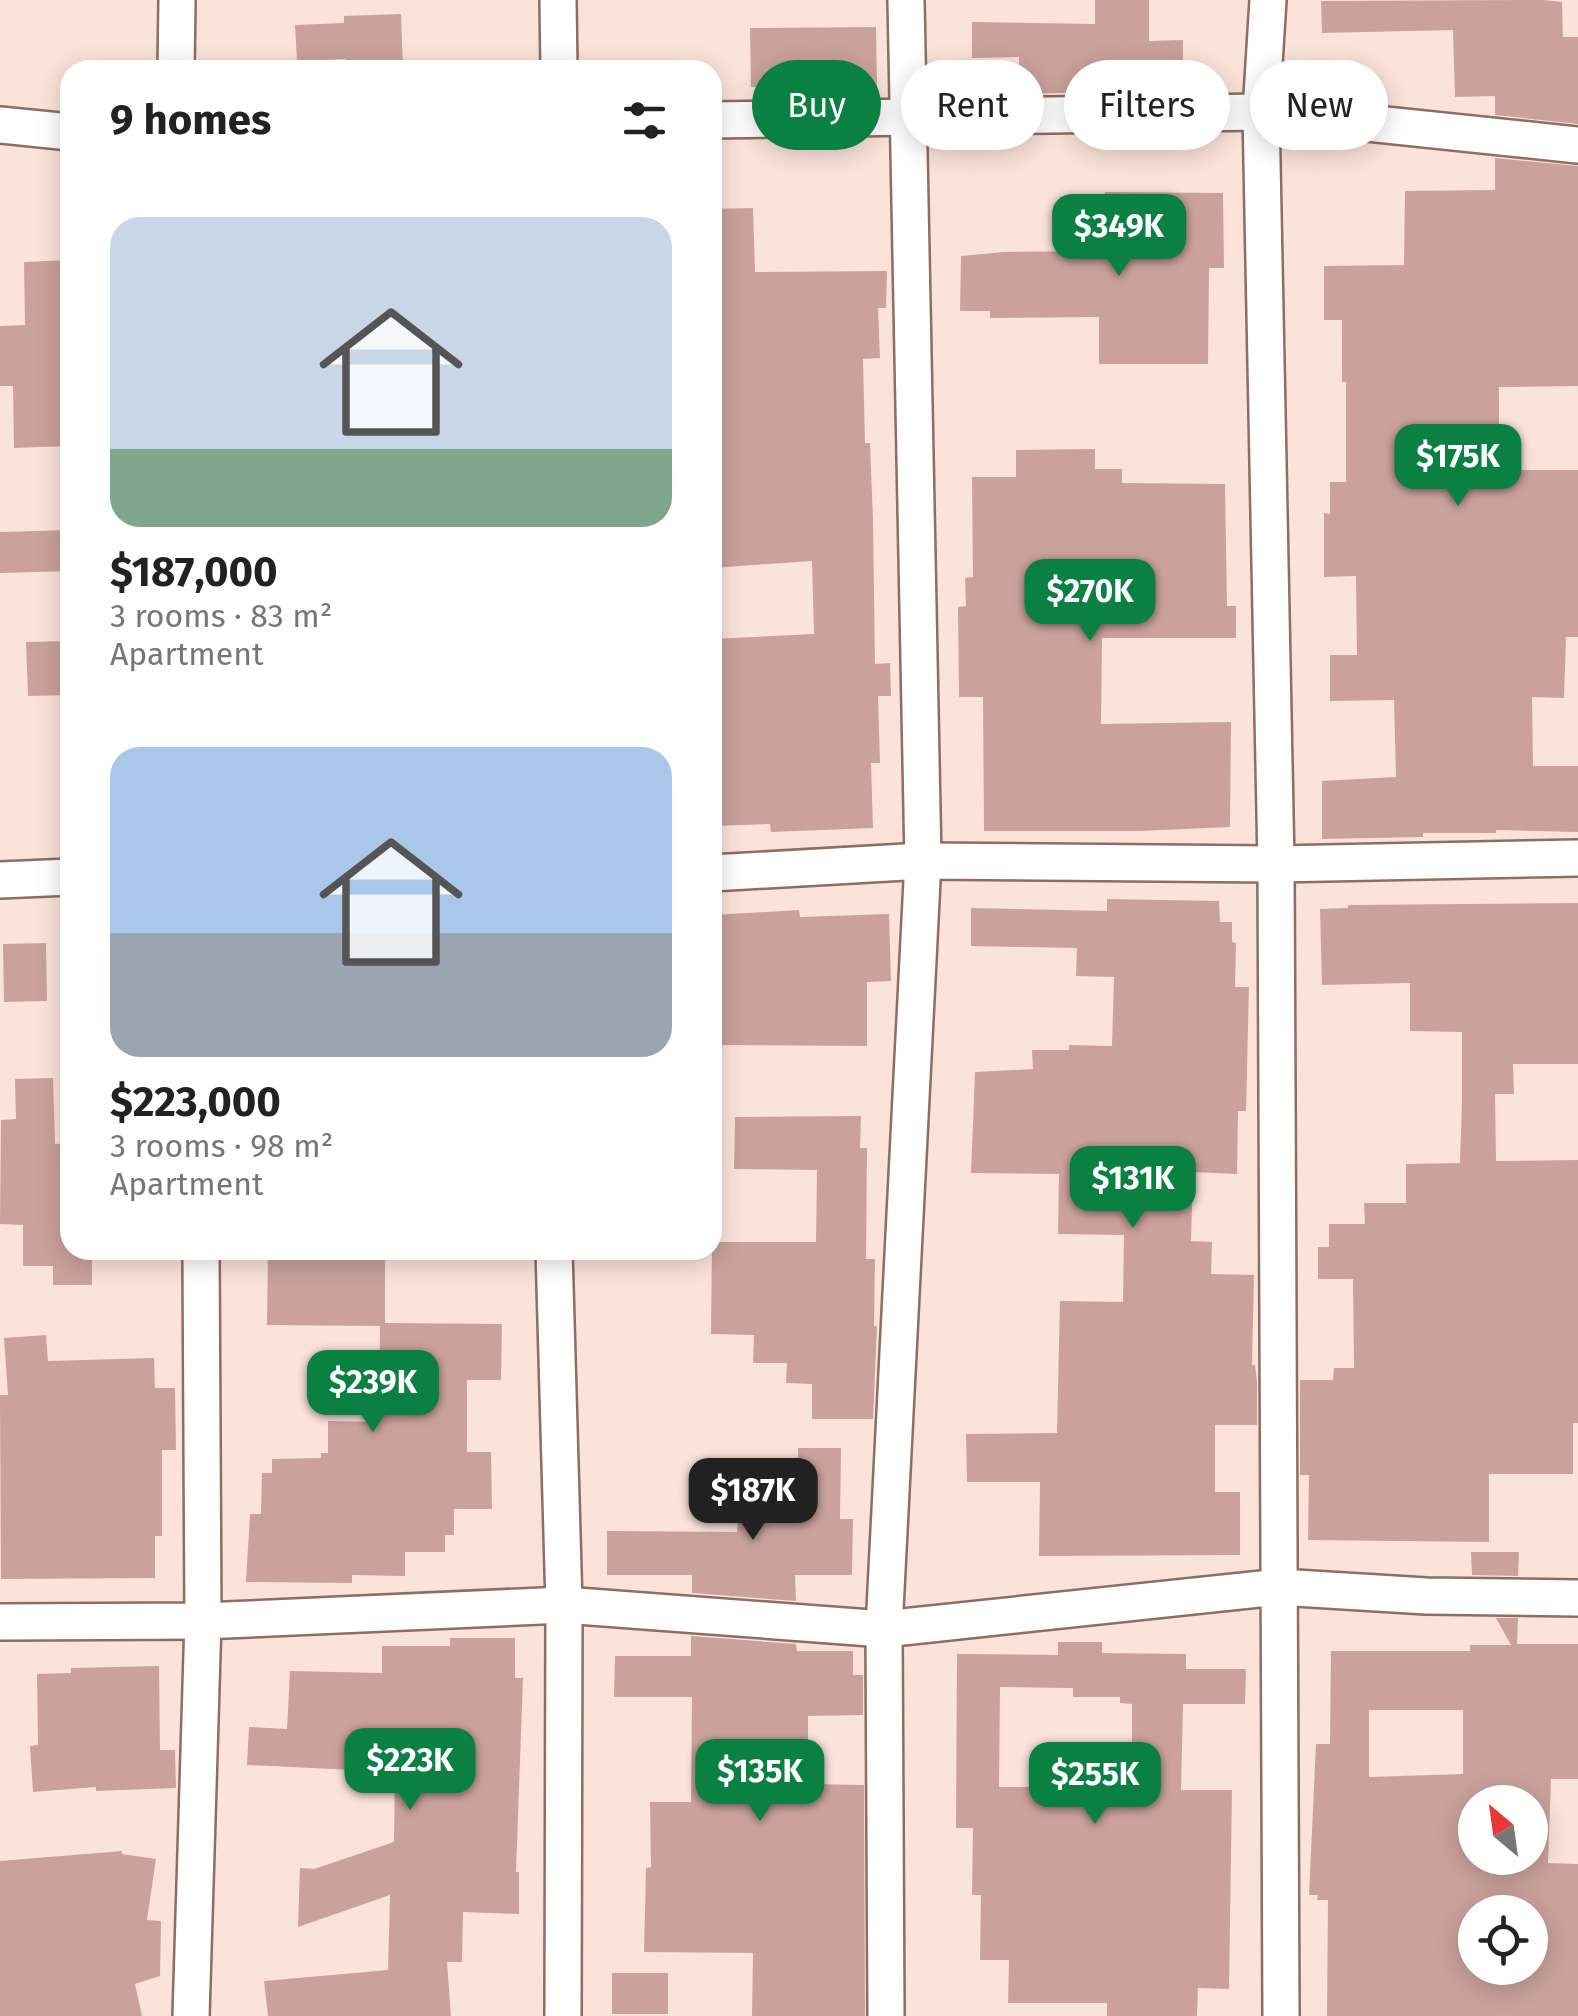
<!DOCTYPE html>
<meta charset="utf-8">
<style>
:root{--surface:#fff;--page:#f2f2f2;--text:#222;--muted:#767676;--accent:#0b8043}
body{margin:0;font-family:"Fira Sans",sans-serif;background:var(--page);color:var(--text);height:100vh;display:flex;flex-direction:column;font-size:38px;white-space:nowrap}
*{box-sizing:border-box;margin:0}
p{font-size:32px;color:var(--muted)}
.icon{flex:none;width:55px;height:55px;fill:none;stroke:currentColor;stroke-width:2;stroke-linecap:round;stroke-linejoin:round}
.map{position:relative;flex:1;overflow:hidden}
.panel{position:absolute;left:60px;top:60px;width:662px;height:1200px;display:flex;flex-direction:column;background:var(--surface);border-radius:30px;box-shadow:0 5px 25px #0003}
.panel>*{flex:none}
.guide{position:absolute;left:752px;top:60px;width:675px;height:90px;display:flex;gap:20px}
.needle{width:65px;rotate:331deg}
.buttons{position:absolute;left:1458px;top:1785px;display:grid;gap:20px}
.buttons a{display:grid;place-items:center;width:90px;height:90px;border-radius:50%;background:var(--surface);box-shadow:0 5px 25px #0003;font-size:50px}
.price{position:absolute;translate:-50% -85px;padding:0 22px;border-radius:20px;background:var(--accent);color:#fff;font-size:32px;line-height:65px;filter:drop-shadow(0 2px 5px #0008)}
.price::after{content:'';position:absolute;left:50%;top:60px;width:30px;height:22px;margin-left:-15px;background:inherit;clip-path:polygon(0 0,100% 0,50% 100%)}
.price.selected{background:#222;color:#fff}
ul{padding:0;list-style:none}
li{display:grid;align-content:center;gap:20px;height:530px;padding:0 50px}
li span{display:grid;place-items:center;height:310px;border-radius:30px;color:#555}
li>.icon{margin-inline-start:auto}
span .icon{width:180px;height:180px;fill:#fffc;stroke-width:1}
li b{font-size:42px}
h2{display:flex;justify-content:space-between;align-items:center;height:120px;padding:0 50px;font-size:42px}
.pill{padding:0 35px;border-radius:45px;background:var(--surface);box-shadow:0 5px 25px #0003;font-size:35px;line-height:90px}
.pill.selected{background:var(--accent);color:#fff}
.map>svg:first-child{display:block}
.building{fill:#caa29b;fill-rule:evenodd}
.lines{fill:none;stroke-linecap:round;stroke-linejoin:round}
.street-casing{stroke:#8f6d60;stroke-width:40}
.street{stroke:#fff;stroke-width:35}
</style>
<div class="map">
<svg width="1578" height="2016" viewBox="0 0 1578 2016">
<rect width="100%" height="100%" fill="#fbe3da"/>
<g class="building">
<polygon points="1095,0 1149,0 1149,41 1183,40 1183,90 1019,94 1019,57 972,58 972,22 1095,24"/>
<polygon points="1544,0 1562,2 1563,37 1578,37 1578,124 1495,115 1495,96 1455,97 1453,30 1322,33 1321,1"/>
<polygon points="401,14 403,70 346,70 346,59 297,61 295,25 344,23 344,16"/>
<polygon points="876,27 877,86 751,87 750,28"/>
<polygon points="1495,158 1578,166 1578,386 1499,387 1499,470 1578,470 1578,637 1566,637 1564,698 1532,697 1533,766 1578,766 1578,832 1496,830 1496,833 1423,833 1423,837 1322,839 1322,781 1396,777 1394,700 1330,701 1330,655 1357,655 1356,576 1324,577 1324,513 1330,514 1330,482 1346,482 1346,382 1342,382 1342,320 1324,320 1324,266 1404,265 1405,191 1495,190"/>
<polygon points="1105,192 1223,193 1224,268 1209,268 1208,364 1099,364 1099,317 990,318 990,311 960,311 961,256 1003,252 1105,251"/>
<polygon points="753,208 755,272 887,271 886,308 878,308 880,358 863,359 865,443 870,443 873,520 875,664 890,663 891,696 878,696 880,763 871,763 873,828 771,832 770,824 712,826 712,639 814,634 812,561 712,568 712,209"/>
<polygon points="70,260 70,319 67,319 70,446 14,448 13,386 0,386 0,326 25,325 24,262"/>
<polygon points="1095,449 1095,469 1122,469 1122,483 1225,484 1227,606 1236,606 1236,638 1102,638 1101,724 1231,722 1230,827 1140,831 984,831 983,697 959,697 958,607 966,606 965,578 973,577 972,477 1016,477 1016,450"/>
<polygon points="70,530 70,571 0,573 0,532"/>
<polygon points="68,641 69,695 28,696 26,642"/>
<polygon points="1107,899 1219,901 1220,922 1232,922 1232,942 1236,943 1235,987 1249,987 1246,1111 1238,1111 1237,1174 1193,1172 1191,1241 1212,1242 1211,1274 1254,1275 1252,1365 1255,1365 1257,1381 1257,1425 1215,1425 1215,1492 1240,1492 1240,1555 1039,1556 1040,1482 967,1482 966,1434 1057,1433 1060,1301 1123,1302 1124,1235 1058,1234 1059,1174 971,1173 975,1072 1033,1069 1032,1050 1069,1050 1069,1045 1112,1046 1114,977 1076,976 1077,948 971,946 971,908 1107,911"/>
<polygon points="1578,903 1578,1064 1513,1064 1514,1094 1495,1094 1496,1161 1578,1160 1578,1423 1573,1423 1573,1474 1489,1474 1489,1542 1308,1540 1309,1475 1300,1475 1300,1380 1333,1380 1334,1368 1354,1368 1353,1279 1318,1279 1318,1247 1329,1247 1329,1224 1365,1224 1364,1203 1406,1203 1406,1164 1460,1163 1462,1101 1462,1032 1410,1031 1410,983 1322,985 1320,909 1348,908 1348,905"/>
<polygon points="799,910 800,917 889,914 891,981 867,982 867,1046 712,1045 713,915"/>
<polygon points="46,943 47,1001 4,1002 3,944"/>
<polygon points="53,1078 55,1144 70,1143 70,1250 92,1250 92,1285 53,1285 53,1266 23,1266 23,1225 0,1224 1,1120 16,1119 15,1079"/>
<polygon points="861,1116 860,1148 867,1148 866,1259 875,1259 874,1326 877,1326 873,1419 812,1419 812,1384 786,1383 787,1363 753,1363 754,1335 711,1334 712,1242 816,1242 817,1170 734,1169 735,1117"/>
<polygon points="268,1250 385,1250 385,1323 502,1324 501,1380 467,1380 467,1452 491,1452 492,1509 454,1509 454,1535 445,1535 445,1552 405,1552 405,1576 352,1575 352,1583 246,1582 250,1514 261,1514 262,1473 272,1473 272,1459 321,1458 321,1453 328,1453 328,1421 379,1422 380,1326 267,1325"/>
<polygon points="46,1335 48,1361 154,1358 155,1388 175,1388 176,1450 162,1450 162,1536 155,1536 155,1578 1,1579 0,1395 8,1395 4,1338"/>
<polygon points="798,1448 841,1448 840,1519 853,1519 852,1575 795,1575 796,1601 692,1593 692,1575 607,1575 607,1531 737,1532 738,1518 798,1518"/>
<polygon points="1471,1552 1519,1552 1518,1576 1472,1575"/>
<path d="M1496 1618H1518L1517 1644H1578V1779H1551L1548 1863 1578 1864V2016H1327L1328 1900H1317L1318 1895H1309L1316 1744H1330L1331 1651H1470V1645H1511ZM1369 1710H1463V1774L1369 1777ZM1475 1802H1530V1858H1475ZM1475 1912H1530V1968H1475Z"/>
<polygon points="691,1636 796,1644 797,1651 853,1651 853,1675 863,1675 863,1715 808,1716 808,1784 864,1785 865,2016 752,2016 753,1953 644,1952 646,1868 651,1867 650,1802 691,1802 692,1697 614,1697 615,1656 691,1656"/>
<polygon points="450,1638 515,1638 515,1678 523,1678 516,1872 519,1872 519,1914 463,1912 462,1962 447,1962 451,2016 268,2016 264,1981 388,1970 390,1895 298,1927 300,1868 314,1869 394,1842 395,1772 247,1765 249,1727 287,1729 290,1671 382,1673 382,1646 450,1646"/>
<path d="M1058 1642H1102V1653L1186 1654V1669H1246L1245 1704H1183L1181 1790H1232L1229 1989 1198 1988 1197 2016H1107V2003H1008L1009 1960H980L981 1895H972L973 1828H956L957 1654 1058 1655ZM1000 1687 1073 1688V1697H1120V1703L1132 1704V1772L1102 1771V1787H999Z"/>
<polygon points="159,1666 160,1750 175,1750 176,1788 96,1791 96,1787 33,1792 30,1746 38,1745 37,1674 71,1673 71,1668"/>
<polygon points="122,1851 122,1854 156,1859 147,1920 161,1921 160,1976 135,1984 142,2016 0,2016 0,1861"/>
<rect x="612" y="1973" width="56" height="41"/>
</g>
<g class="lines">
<g class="street-casing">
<g id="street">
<polyline points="558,0 559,70"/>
<polyline points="1268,0 1261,112 1276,864 1281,2016"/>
<polyline points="176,70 177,0"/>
<polyline points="712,120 1261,112 1578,145"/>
<polyline points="0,125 70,132"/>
<polyline points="712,873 923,861 1276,864 1578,858"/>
<polyline points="0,880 70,877"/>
<polyline points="554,1250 564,1605 563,2016"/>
<polyline points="0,1622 203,1621 564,1605 884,1629 1279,1587 1426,1596 1578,1598"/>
<polyline points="191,2016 203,1621 201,1250"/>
<polyline points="886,2016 884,1629 923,861 906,0"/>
</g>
</g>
<use href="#street" class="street"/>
</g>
</svg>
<div class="buttons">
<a><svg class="needle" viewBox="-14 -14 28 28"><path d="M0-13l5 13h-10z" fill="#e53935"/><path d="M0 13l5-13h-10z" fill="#767676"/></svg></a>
<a><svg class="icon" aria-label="locate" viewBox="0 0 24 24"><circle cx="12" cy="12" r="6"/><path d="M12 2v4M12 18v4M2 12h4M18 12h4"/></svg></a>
</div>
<b class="price" style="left:1119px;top:279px">$349K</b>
<b class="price" style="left:1458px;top:509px">$175K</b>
<b class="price" style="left:1090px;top:644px">$270K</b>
<b class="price" style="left:1133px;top:1231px">$131K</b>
<b class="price" style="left:373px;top:1435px">$239K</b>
<b class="price selected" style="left:753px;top:1543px">$187K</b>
<b class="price" style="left:410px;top:1813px">$223K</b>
<b class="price" style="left:760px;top:1824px">$135K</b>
<b class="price" style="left:1095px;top:1827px">$255K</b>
<div class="guide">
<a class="pill selected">Buy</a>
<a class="pill">Rent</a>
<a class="pill">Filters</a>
<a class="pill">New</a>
</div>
<section class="panel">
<h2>9 homes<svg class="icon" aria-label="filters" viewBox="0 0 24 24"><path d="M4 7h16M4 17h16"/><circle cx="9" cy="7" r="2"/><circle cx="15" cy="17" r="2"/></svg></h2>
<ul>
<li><span style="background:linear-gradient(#c9d6e8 75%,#7fa58c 0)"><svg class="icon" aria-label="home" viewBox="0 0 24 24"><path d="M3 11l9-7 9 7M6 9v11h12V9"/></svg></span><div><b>$187,000</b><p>3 rooms · 83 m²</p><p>Apartment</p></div></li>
<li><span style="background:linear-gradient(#a9c7e8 60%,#9aa5b1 0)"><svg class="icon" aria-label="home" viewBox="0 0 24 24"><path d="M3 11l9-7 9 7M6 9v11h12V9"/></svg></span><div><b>$223,000</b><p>3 rooms · 98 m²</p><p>Apartment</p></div></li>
</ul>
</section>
</div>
